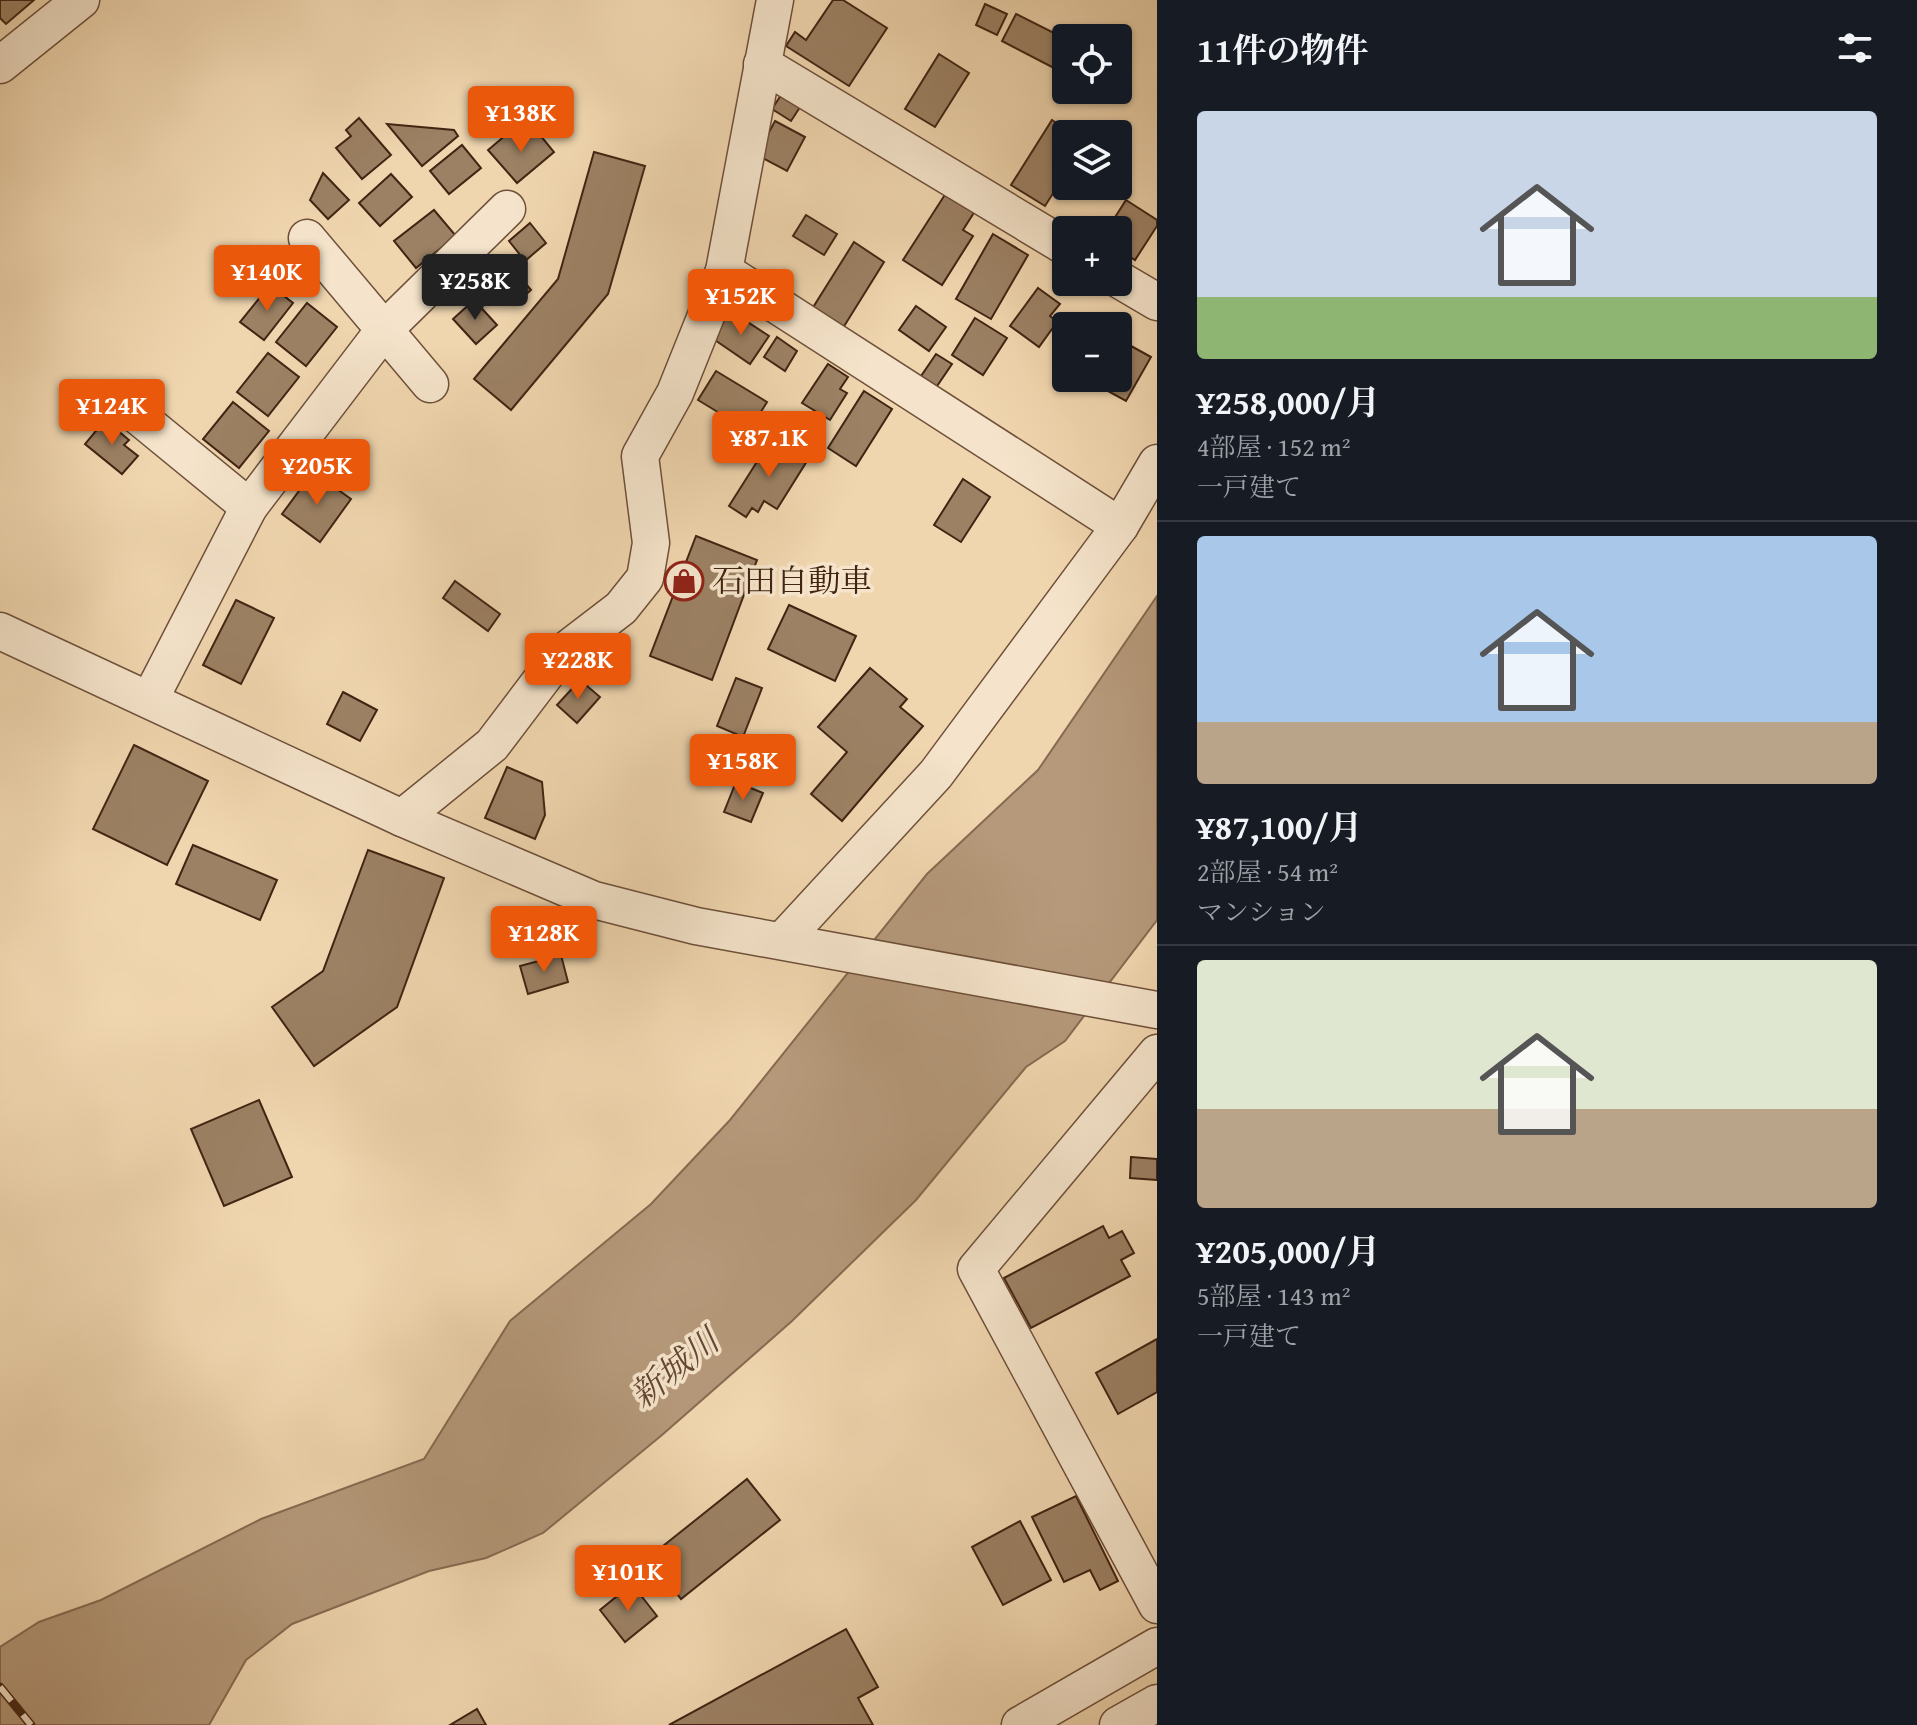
<!DOCTYPE html>
<html lang="ja">
<meta charset="utf-8">
<style>
:root{--surface:#171b24;--page:#20242c;--text:#f1f3f6;--muted:#9ea1a6;--line:#363941;--accent:#ea580c}
body{margin:0;font-family:"Gentium Book Plus","Noto Serif JP",serif;background:var(--page);color:var(--text);height:100vh;display:flex;flex-direction:column;font-size:30px;white-space:nowrap}
*{box-sizing:border-box;margin:0}
p{font-size:26px;color:var(--muted)}
.icon{flex:none;width:44px;height:44px;fill:none;stroke:currentColor;stroke-width:2;stroke-linecap:round;stroke-linejoin:round}
.map{position:relative;flex:1;overflow:hidden}
.sheet{display:flex;flex-direction:column;background:var(--surface);width:760px}
.sheet>*{flex:none}
.buttons{position:absolute;left:1052px;top:24px;display:grid;gap:16px}
.buttons a{display:grid;place-items:center;width:80px;height:80px;border-radius:8px;background:var(--surface);box-shadow:0 2px 6px #0004;font-size:40px}
.price{position:absolute;translate:-50% -68px;padding:0 18px;border-radius:8px;background:var(--accent);color:#fff;font-size:26px;line-height:52px;filter:drop-shadow(0 2px 4px #0008)}
.price::after{content:'';position:absolute;left:50%;top:48px;width:24px;height:18px;margin-left:-12px;background:inherit;clip-path:polygon(0 0,100% 0,50% 100%)}
.price.active{background:#222;color:#fff}
ul{padding:0;list-style:none}
li{display:grid;align-content:center;gap:16px;height:424px;padding:0 40px}
li+li{border-top:2px solid var(--line)}
li span{display:grid;place-items:center;height:248px;border-radius:8px;color:#555}
li>.icon{margin-inline-start:auto}
span .icon{width:144px;height:144px;fill:#fffc;stroke-width:1}
li b{font-size:34px}
h2{display:flex;justify-content:space-between;align-items:center;height:96px;padding:0 40px;font-size:34px}
main{display:flex;flex:1;min-height:0}
.map>svg:first-child{display:block}
.water{fill:#b5997a;stroke:#876a51;stroke-width:2}
.building{fill:#9c8164;stroke:#422413;stroke-width:2}
.lines{fill:none;stroke-linecap:round;stroke-linejoin:round}
.minor-casing{stroke:#6e503a;stroke-width:39}
.minor{stroke:#f5e4cb;stroke-width:36}
.rail-casing{stroke:#422413;stroke-width:9}
.rail{stroke:#f5e4cb;stroke-width:6;stroke-dasharray:18;stroke-linecap:butt}
.labels{text-anchor:middle;stroke-width:7;stroke-linejoin:round;paint-order:stroke}
.poi-label{font-size:32px;fill:#422413;stroke:#f5e4cb;text-anchor:start}
.water-label{font-size:34px;font-style:italic;fill:#644732;stroke:#f5e4cb}
</style>
<main>
<div class="map">
<svg width="1157" height="1725" viewBox="0 0 1157 1725">
<rect width="100%" height="100%" fill="#f0d6af"/>
<filter id="stains"><feTurbulence type="fractalNoise" baseFrequency=".0025" numOctaves="4"/><feColorMatrix values="0 0 0 0 .2 0 0 0 0 .09 0 0 0 0 .02 0 0 0 .5 -.17"/></filter>
<radialGradient id="worn" r=".72"><stop offset=".6" stop-color="#630" stop-opacity="0"/><stop offset="1" stop-color="#630" stop-opacity=".3"/></radialGradient>
<polygon class="water" points="1157,596 1157,920 1065,1041 1026,1067 916,1200 792,1321 662,1435 543,1533 486,1558 429,1571 292,1624 246,1660 209,1725 0,1725 0,1647 39,1622 101,1600 261,1519 424,1459 510,1321 651,1204 730,1120 927,874 1038,770"/>
<g class="building">
<polygon points="0,0 34,0 6,24 0,18"/>
<polygon points="833,0 843,0 887,28 849,86 786,46 795,32 806,40"/>
<polygon points="985,4 1007,14 997,35 976,25"/>
<polygon points="1016,14 1066,39 1054,68 1002,41"/>
<polygon points="939,54 969,73 935,127 905,109"/>
<polygon points="783,92 802,104 791,121 772,109"/>
<polygon points="359,118 391,155 362,179 336,148 351,136 346,130"/>
<polygon points="1052,120 1074,134 1066,134 1066,173 1045,206 1011,185"/>
<polygon points="775,121 805,137 787,171 757,155"/>
<polygon points="387,124 454,130 458,136 422,166"/>
<polygon points="507,134 540,135 554,152 517,183 488,150"/>
<polygon points="462,145 481,168 449,194 430,171"/>
<polygon points="594,152 645,166 608,294 511,410 474,379 558,279"/>
<polygon points="323,173 349,200 328,219 310,200"/>
<polygon points="391,174 412,197 380,226 359,203"/>
<polygon points="946,193 975,211 963,230 973,236 942,285 903,260"/>
<polygon points="1126,200 1157,220 1157,226 1135,260 1118,249 1118,230 1107,230"/>
<polygon points="434,210 456,236 416,268 394,241"/>
<polygon points="806,215 837,234 824,255 793,236"/>
<polygon points="530,223 546,243 525,261 509,241"/>
<polygon points="993,234 1028,255 991,319 956,299"/>
<polygon points="854,242 884,262 843,328 812,309"/>
<polygon points="503,257 531,290 514,305 485,272"/>
<polygon points="270,285 293,303 264,340 240,322"/>
<polygon points="1038,288 1060,304 1050,316 1057,322 1039,347 1010,326"/>
<polygon points="474,300 497,325 476,344 453,319"/>
<polygon points="307,303 337,327 306,366 276,342"/>
<polygon points="916,306 946,327 929,351 899,330"/>
<polygon points="731,311 769,336 750,364 712,338"/>
<polygon points="975,318 1007,338 983,375 952,355"/>
<polygon points="777,337 797,351 785,371 764,357"/>
<polygon points="1122,341 1151,357 1126,401 1097,385 1101,378 1118,378 1118,348"/>
<polygon points="268,353 299,377 268,416 237,392"/>
<polygon points="936,354 952,364 933,392 917,382"/>
<polygon points="828,364 848,377 840,389 847,393 830,420 802,403"/>
<polygon points="716,371 767,402 749,431 698,400"/>
<polygon points="864,391 892,409 856,466 828,448"/>
<polygon points="233,402 269,431 239,468 203,439"/>
<polygon points="105,420 129,440 124,445 138,456 122,474 85,444"/>
<polygon points="772,438 807,461 777,509 764,501 758,512 752,508 746,517 729,506"/>
<polygon points="313,472 351,499 320,542 282,514"/>
<polygon points="963,479 990,497 961,542 934,525"/>
<polygon points="696,536 757,560 712,680 650,656"/>
<polygon points="455,581 500,614 488,631 443,598"/>
<polygon points="236,600 274,618 241,684 203,665"/>
<polygon points="789,605 856,636 835,681 768,649"/>
<polygon points="870,668 907,699 900,707 923,726 842,821 811,794 847,752 818,727"/>
<polygon points="736,678 762,688 743,737 717,726"/>
<polygon points="580,680 600,697 577,723 557,705"/>
<polygon points="343,692 377,710 360,741 327,724"/>
<polygon points="134,745 208,781 167,865 93,829"/>
<polygon points="507,767 542,782 545,815 535,839 485,818"/>
<polygon points="736,782 763,793 751,822 724,812"/>
<polygon points="193,845 277,880 260,920 176,884"/>
<polygon points="368,850 444,878 397,1007 314,1066 272,1007 323,971"/>
<polygon points="561,955 568,982 528,994 520,966"/>
<polygon points="259,1100 292,1177 224,1206 191,1129"/>
<polygon points="1131,1157 1157,1159 1157,1180 1130,1178"/>
<polygon points="1103,1226 1109,1238 1122,1231 1134,1253 1121,1260 1130,1276 1031,1328 1004,1278"/>
<polygon points="1157,1339 1157,1392 1118,1414 1096,1373"/>
<polygon points="747,1479 780,1520 681,1599 648,1558"/>
<polygon points="1076,1496 1118,1581 1100,1590 1090,1570 1064,1582 1032,1517"/>
<polygon points="1020,1521 1051,1580 1003,1605 972,1547"/>
<polygon points="632,1584 657,1616 625,1642 600,1610"/>
<polygon points="846,1629 878,1687 858,1698 873,1725 669,1725"/>
<polygon points="477,1709 486,1725 450,1725"/>
</g>
<g class="lines">
<g class="minor-casing">
<g id="minor">
<polyline points="762,64 1066,247"/>
<polyline points="0,65 81,0"/>
<polyline points="307,238 430,384"/>
<polyline points="724,271 1120,526"/>
<polyline points="1118,279 1157,302"/>
<polyline points="127,407 249,507"/>
<polyline points="0,631 402,818 594,900 696,926 1157,1010"/>
<polyline points="150,699 249,507 384,330 507,209"/>
<polyline points="402,818 492,745 561,654 621,608 645,578 651,543 640,456 675,393 724,271 775,0"/>
<polyline points="782,941 936,774 1120,526 1157,463"/>
<polyline points="1157,1053 976,1269 1157,1605"/>
<polyline points="1020,1725 1157,1646"/>
<polyline points="1118,1725 1157,1703"/>
</g>
</g>
<use href="#minor" class="minor"/>
<g class="rail-casing">
<polyline id="rail" points="0,1687 31,1725"/>
</g>
<use href="#rail" class="rail"/>
</g>
<defs>
<g id="shop-ring" transform="scale(2)"><circle r="9.5" fill="#f5e4cb" stroke="#8f2418" stroke-width="1.5"/><path d="M-5-2.5h2.3a2.7 3.5 0 0 1 5.4 0H5L5.5 6h-11ZM-1.5-2.5h3a1.5 2.3 0 0 0-3 0Z" fill="#8f2418"/></g>
</defs>
<g fill-rule="evenodd">
<use href="#shop-ring" x="684" y="581"/>
</g>
<g class="labels">
<g class="poi-label">
<text x="712" y="592">石田自動車</text>
</g>
<g class="water-label">
<text transform="translate(674 1368) rotate(-39)" y="12">新城川</text>
</g>
</g>
<rect width="100%" height="100%" filter="url(#stains)"/>
<rect width="100%" height="100%" fill="url(#worn)"/>
</svg>
<div class="buttons">
<a><svg class="icon" aria-label="locate" viewBox="0 0 24 24"><circle cx="12" cy="12" r="6"/><path d="M12 2v4M12 18v4M2 12h4M18 12h4"/></svg></a>
<a><svg class="icon" aria-label="layers" viewBox="0 0 24 24"><path d="M12 4l9 5-9 5-9-5zM3 14l9 5 9-5"/></svg></a>
<a>+</a>
<a>−</a>
</div>
<b class="price" style="left:521px;top:154px">¥138K</b>
<b class="price" style="left:267px;top:313px">¥140K</b>
<b class="price active" style="left:475px;top:322px">¥258K</b>
<b class="price" style="left:741px;top:337px">¥152K</b>
<b class="price" style="left:112px;top:447px">¥124K</b>
<b class="price" style="left:769px;top:479px">¥87.1K</b>
<b class="price" style="left:317px;top:507px">¥205K</b>
<b class="price" style="left:578px;top:701px">¥228K</b>
<b class="price" style="left:743px;top:802px">¥158K</b>
<b class="price" style="left:544px;top:974px">¥128K</b>
<b class="price" style="left:628px;top:1613px">¥101K</b>
</div>
<section class="sheet">
<h2>11件の物件<svg class="icon" aria-label="filters" viewBox="0 0 24 24"><path d="M4 7h16M4 17h16"/><circle cx="9" cy="7" r="2"/><circle cx="15" cy="17" r="2"/></svg></h2>
<ul>
<li><span style="background:linear-gradient(#c9d6e8 75%,#8fb573 0)"><svg class="icon" aria-label="home" viewBox="0 0 24 24"><path d="M3 11l9-7 9 7M6 9v11h12V9"/></svg></span><div><b>¥258,000/月</b><p>4部屋 · 152 m²</p><p>一戸建て</p></div></li>
<li><span style="background:linear-gradient(#a9c7e8 75%,#b9a48a 0)"><svg class="icon" aria-label="home" viewBox="0 0 24 24"><path d="M3 11l9-7 9 7M6 9v11h12V9"/></svg></span><div><b>¥87,100/月</b><p>2部屋 · 54 m²</p><p>マンション</p></div></li>
<li><span style="background:linear-gradient(#dfe7d0 60%,#b9a48a 0)"><svg class="icon" aria-label="home" viewBox="0 0 24 24"><path d="M3 11l9-7 9 7M6 9v11h12V9"/></svg></span><div><b>¥205,000/月</b><p>5部屋 · 143 m²</p><p>一戸建て</p></div></li>
</ul>
</section>
</main>
